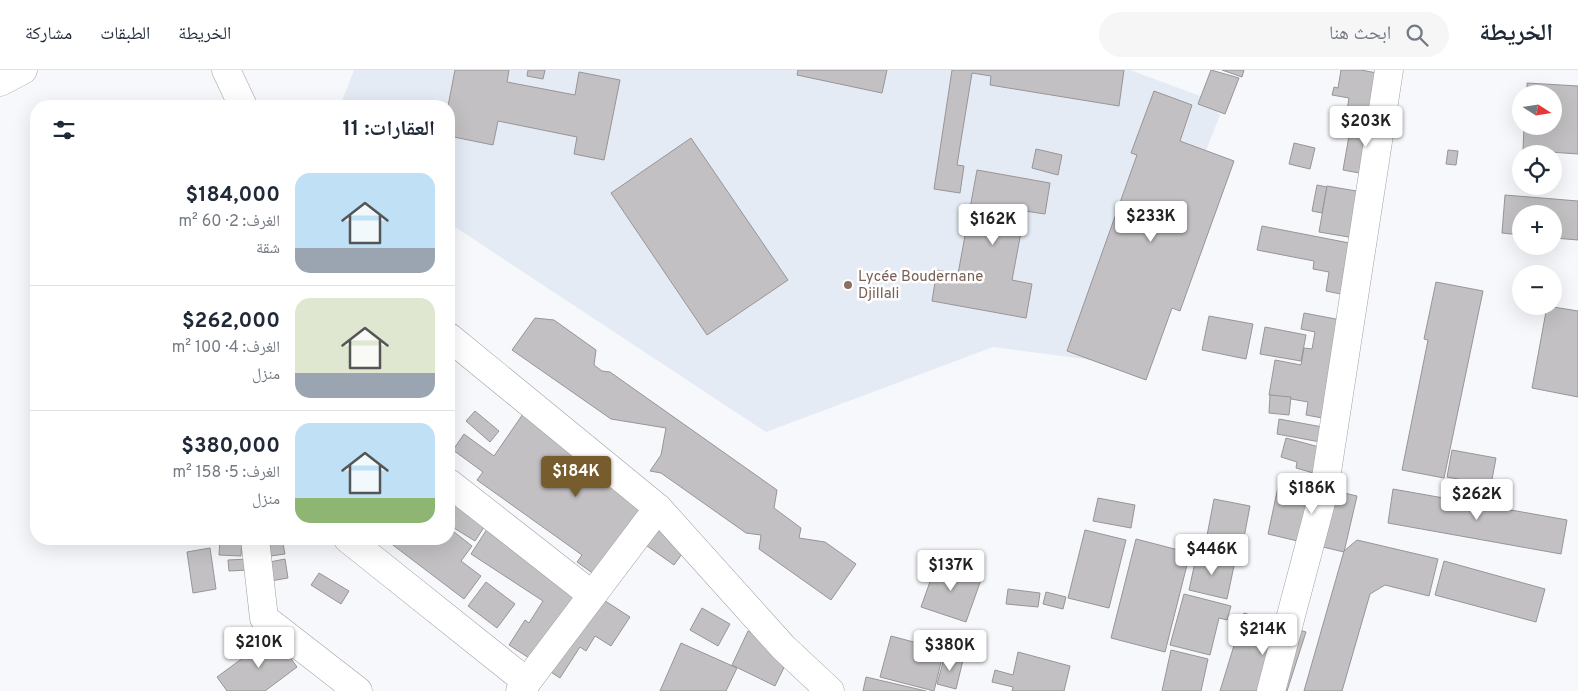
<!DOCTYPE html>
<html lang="ar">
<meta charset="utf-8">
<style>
:root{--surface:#fff;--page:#f6f6f7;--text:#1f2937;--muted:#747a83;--line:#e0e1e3;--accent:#775c2e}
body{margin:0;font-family:Overpass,"Noto Naskh Arabic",sans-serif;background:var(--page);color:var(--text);direction:rtl;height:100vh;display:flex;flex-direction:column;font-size:19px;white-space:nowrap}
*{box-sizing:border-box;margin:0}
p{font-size:16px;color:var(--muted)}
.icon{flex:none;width:28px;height:28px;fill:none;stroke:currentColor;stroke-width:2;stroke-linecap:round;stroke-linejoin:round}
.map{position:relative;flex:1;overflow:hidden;direction:ltr}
.side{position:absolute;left:30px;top:30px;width:425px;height:445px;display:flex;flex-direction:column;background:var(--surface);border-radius:20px;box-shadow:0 5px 20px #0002;direction:rtl}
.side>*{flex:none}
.needle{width:32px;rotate:102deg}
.buttons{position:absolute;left:1512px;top:15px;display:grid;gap:10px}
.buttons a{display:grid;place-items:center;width:50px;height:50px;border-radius:50%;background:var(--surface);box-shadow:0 5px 20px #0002;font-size:25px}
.price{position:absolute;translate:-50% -42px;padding:0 11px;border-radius:5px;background:#fff;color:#222;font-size:16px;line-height:32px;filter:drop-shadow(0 1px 2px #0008)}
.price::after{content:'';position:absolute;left:50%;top:30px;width:15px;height:11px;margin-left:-8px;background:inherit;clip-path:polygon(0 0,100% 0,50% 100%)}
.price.selected{background:var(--accent);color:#fff}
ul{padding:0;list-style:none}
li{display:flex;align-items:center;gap:15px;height:125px;padding:0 20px}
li+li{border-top:1px solid var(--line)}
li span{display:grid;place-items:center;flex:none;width:140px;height:100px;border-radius:15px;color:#555}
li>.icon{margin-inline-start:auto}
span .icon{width:60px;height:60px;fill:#fffc;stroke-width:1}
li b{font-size:21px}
h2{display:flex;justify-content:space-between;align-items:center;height:60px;padding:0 20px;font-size:21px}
header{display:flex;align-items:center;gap:30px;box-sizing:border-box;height:70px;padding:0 25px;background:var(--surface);border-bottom:1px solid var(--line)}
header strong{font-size:24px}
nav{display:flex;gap:28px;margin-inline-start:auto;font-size:18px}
.search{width:350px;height:45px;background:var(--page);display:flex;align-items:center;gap:12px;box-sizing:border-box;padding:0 18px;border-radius:28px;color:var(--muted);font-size:19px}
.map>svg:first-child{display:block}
.built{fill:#e4ebf4}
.building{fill:#c2c0c2;stroke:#979597}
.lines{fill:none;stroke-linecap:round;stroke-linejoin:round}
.minor-casing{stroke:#9ea0a3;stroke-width:29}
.minor{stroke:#fff;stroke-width:28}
.education-dot{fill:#8d6e63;stroke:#fff;stroke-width:2}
.labels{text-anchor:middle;stroke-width:5;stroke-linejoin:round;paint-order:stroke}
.education-label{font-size:15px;fill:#785e54;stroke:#fff;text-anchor:start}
</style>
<header>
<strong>الخريطة</strong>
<div class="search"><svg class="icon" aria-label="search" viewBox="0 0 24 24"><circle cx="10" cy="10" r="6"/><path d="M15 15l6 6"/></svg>ابحث هنا</div>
<nav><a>الخريطة</a><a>الطبقات</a><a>مشاركة</a></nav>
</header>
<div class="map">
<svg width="1578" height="621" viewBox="0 0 1578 621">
<rect width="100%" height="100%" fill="#f6f8fb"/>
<polygon class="built" points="354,0 1130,0 1203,27 1220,45 1122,294 993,277 766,362 449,153 449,36 340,36"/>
<g class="building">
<polygon points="455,0 509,0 507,12 575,25 579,2 620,10 604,90 574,84 577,67 498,51 493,75 449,66 448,36"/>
<polygon points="528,0 545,0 543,9 527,6"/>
<polygon points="798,0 887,0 882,23 797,5"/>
<polygon points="952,0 1124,0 1119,36 990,15 991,6 972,3 957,95 964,96 960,123 934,119"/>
<polygon points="1211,0 1239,8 1225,44 1198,34"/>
<polygon points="1222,0 1244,0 1242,7"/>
<polygon points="1341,0 1361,0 1398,7 1389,54 1346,46 1349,28 1332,25 1334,17 1338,18"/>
<polygon points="1527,13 1578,16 1578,84 1523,80 1524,56 1554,56 1554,24 1527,24"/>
<polygon points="1154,21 1192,35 1180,71 1234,91 1180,241 1172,238 1146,310 1067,281 1137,85 1131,83"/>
<polygon points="1352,49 1390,56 1381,107 1343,100"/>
<polygon points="691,68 788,210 707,265 611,123"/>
<polygon points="1294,73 1315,78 1310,99 1289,94"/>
<polygon points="1036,79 1062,85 1058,105 1032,98"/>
<polygon points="1448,80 1458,81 1456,95 1446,94"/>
<polygon points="977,100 1050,113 1045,144 1025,141 1012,210 1032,214 1026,248 932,231 937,200 958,204"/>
<polygon points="1317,115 1327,117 1322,143 1312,141"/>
<polygon points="1327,116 1380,125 1372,171 1319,162"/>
<polygon points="1505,125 1578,131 1578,170 1554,168 1554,144 1521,144 1521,165 1502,163"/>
<polygon points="1262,156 1375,178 1365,229 1326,221 1329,202 1313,199 1314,191 1257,180"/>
<polygon points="1436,212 1483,221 1444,408 1402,400 1428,270 1424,269"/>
<polygon points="1547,236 1578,241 1578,327 1532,318"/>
<polygon points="1304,243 1362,254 1344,352 1306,345 1308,332 1269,325 1275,290 1301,295 1304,278 1312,279 1315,262 1301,259"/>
<polygon points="1209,246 1253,254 1246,289 1202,280"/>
<polygon points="535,248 554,250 596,280 594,295 602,301 610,302 777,420 774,438 801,458 799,468 825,472 856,494 831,530 759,479 761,465 746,463 661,403 650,401 661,385 666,358 611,349 512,280"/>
<polygon points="1265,257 1306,265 1301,291 1260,284"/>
<polygon points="1270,325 1291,327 1289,345 1269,343"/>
<polygon points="475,341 499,361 490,372 466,351"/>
<polygon points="525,341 697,463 674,495 640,471 609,515 577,492 582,485 477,410 483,402 453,380 464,364 494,386"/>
<polygon points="1279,349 1344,361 1342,376 1277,364"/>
<polygon points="1286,368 1341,383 1334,409 1296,398 1297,392 1281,387"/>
<polygon points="1452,380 1496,388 1491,415 1447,407"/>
<polygon points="1280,408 1357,426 1344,482 1268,464"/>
<polygon points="449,414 494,442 475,471 449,455"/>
<polygon points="1393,419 1567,450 1561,484 1388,453"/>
<polygon points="1098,428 1135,435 1131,458 1093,451"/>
<polygon points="1214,429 1250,436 1242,478 1206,471"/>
<polygon points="489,456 630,547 611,576 595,566 586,581 580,577 560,608 509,575 525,550 529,553 543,531 471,484"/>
<polygon points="449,458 472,476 461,491 481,506 464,529 385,469 449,469"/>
<polygon points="1085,460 1126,470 1109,538 1068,528"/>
<polygon points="220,469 242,469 241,486 219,485"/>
<polygon points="245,469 282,469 285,484 249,489"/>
<polygon points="1136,469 1190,483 1165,582 1111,568"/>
<polygon points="1357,470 1438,489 1429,526 1385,515 1370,524 1342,621 1304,621 1344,481"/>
<polygon points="210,478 216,519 193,523 187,482"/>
<polygon points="1197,483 1235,491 1227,529 1189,520"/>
<polygon points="248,489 249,500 229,501 228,490"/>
<polygon points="285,489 288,508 253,514 249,496"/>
<polygon points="1444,491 1545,519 1536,552 1435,525"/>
<polygon points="937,492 982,507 966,552 921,537"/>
<polygon points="319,503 349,521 341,534 311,515"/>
<polygon points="486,512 515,534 497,558 468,536"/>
<polygon points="1008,519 1040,523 1038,537 1006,534"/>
<polygon points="1046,522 1066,527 1063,539 1043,534"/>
<polygon points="1184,524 1231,536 1227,550 1219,548 1210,585 1170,575"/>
<polygon points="702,538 730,554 718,576 690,560"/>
<polygon points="1244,543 1306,562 1287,621 1220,621"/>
<polygon points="748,561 792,581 775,616 732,595"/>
<polygon points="274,565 297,597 265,621 227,621 217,607"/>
<polygon points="891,566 944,580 934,621 880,607"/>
<polygon points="681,573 737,598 726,621 660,621"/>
<polygon points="1171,580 1208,589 1201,621 1162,621"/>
<polygon points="1018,582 1070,596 1064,621 1012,621 1013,617 992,612 995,600 1013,605"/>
<polygon points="945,585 963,590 956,619 937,614"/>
<polygon points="866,607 926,621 863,621"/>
</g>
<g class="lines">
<g class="minor-casing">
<g id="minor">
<polyline points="226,0 243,36"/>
<polyline points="0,12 23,0"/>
<polyline points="449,267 658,438 783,577 830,621"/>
<polyline points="449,413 592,525"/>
<polyline points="255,469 264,548 358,621"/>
<polyline points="348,469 527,612"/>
<polyline points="520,621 658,438"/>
<polyline points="1271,621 1324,421 1389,0"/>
</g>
</g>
<use href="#minor" class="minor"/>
</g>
<circle class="education-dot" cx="848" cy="215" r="5"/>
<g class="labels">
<g class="education-label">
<text x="858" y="211">Lycée Boudernane<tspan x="858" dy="17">Djillali</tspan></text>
</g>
</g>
</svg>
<div class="buttons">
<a><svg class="needle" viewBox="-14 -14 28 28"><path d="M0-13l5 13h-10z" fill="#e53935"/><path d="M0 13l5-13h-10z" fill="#747a83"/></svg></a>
<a><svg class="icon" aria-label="locate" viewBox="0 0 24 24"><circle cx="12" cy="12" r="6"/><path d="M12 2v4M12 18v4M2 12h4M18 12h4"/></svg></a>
<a>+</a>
<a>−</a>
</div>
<b class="price" style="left:1366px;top:78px">$203K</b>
<b class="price" style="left:1151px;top:173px">$233K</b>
<b class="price" style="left:993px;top:176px">$162K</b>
<b class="price selected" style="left:576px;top:428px">$184K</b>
<b class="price" style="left:1312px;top:445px">$186K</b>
<b class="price" style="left:1477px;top:451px">$262K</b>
<b class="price" style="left:1212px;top:506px">$446K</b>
<b class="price" style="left:951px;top:522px">$137K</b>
<b class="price" style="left:1263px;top:586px">$214K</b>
<b class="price" style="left:259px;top:599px">$210K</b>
<b class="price" style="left:950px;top:602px">$380K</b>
<section class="side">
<h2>العقارات: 11<svg class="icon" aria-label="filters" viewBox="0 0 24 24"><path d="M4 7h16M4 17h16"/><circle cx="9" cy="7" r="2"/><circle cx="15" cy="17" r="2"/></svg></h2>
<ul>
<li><span style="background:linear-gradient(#bfe0f5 75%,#9aa5b1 0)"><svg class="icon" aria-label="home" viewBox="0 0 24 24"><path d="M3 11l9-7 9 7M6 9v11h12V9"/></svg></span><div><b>$184,000</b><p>الغرف: 2 · 60 m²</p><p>شقة</p></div></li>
<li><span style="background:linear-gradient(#dfe7d0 75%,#9aa5b1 0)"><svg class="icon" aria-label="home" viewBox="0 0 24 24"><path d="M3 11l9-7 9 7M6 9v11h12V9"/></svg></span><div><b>$262,000</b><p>الغرف: 4 · 100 m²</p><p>منزل</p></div></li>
<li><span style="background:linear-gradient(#bfe0f5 75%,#8fb573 0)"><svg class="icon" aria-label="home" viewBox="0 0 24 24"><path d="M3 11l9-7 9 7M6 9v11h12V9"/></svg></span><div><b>$380,000</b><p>الغرف: 5 · 158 m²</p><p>منزل</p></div></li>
</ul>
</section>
</div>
